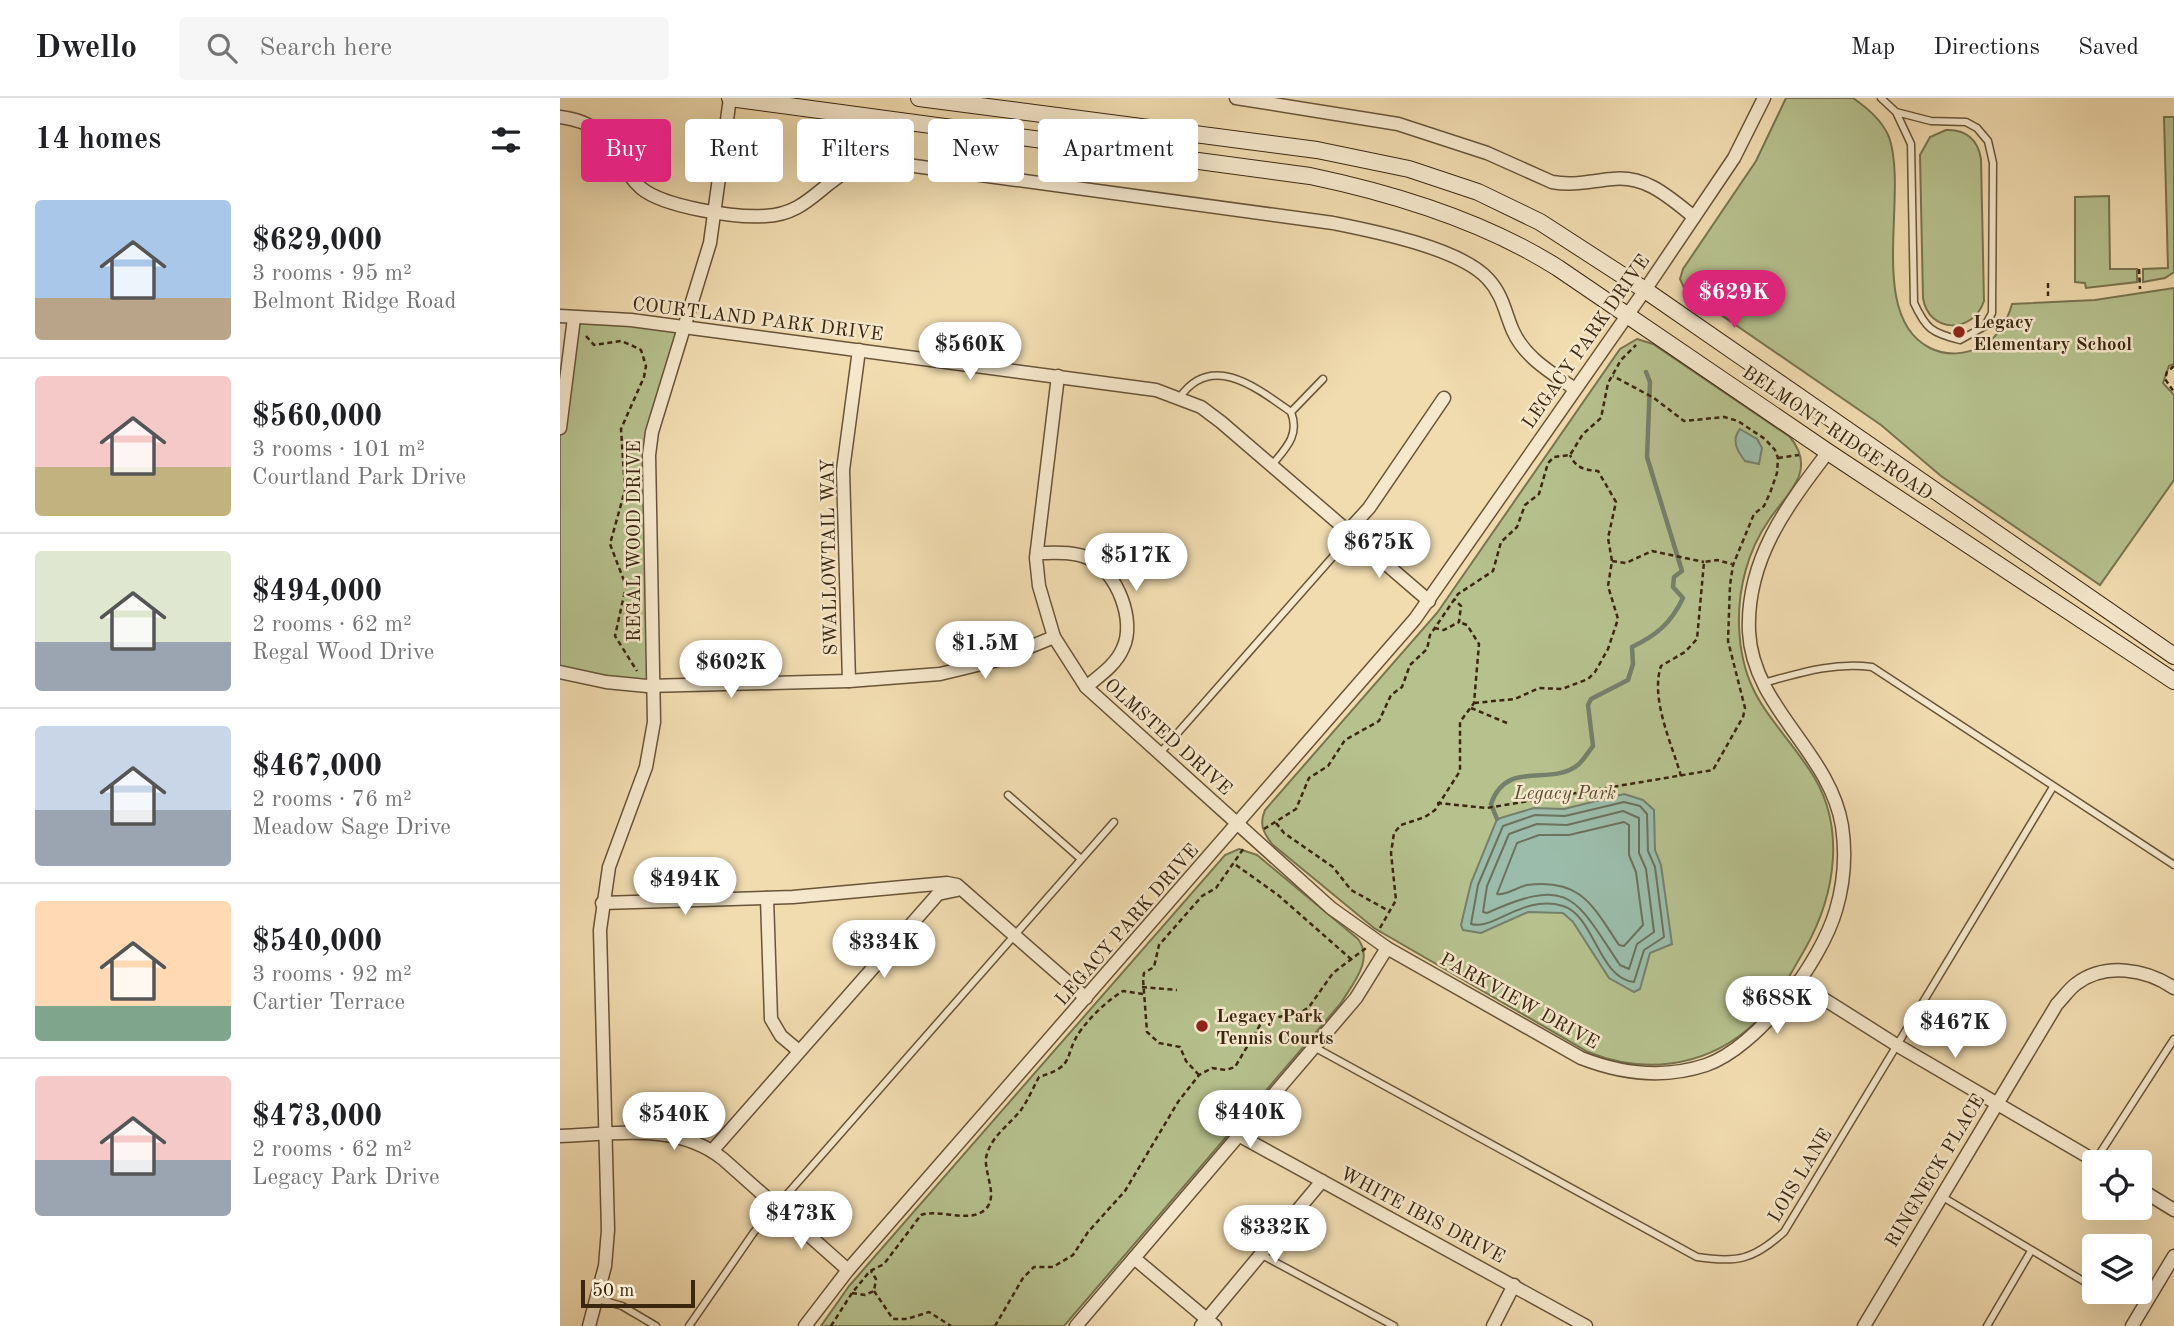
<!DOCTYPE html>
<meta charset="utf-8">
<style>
:root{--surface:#fff;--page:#f6f6f6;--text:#202124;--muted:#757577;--line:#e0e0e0;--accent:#db2777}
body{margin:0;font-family:"Old Standard TT",serif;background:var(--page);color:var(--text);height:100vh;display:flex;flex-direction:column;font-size:26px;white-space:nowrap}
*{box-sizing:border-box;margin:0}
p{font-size:23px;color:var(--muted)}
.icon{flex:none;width:38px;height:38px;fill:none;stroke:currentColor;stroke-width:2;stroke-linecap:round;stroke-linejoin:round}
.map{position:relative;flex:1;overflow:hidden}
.details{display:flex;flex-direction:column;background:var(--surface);width:560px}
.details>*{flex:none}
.banner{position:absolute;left:21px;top:21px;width:665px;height:63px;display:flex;gap:14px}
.controls{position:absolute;left:1522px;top:1052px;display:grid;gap:14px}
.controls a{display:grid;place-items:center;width:70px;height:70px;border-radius:7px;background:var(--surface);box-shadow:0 7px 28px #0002;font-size:35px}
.scale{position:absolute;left:21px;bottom:18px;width:114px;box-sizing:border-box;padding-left:7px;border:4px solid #3b2710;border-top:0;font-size:19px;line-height:24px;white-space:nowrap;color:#3b2710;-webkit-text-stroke:5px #f6e8cc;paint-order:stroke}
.price{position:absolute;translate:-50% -60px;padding:0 16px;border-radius:24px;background:#fff;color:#222;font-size:23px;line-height:46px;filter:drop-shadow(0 2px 4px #0008)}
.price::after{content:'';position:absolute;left:50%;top:42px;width:21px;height:16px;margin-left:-10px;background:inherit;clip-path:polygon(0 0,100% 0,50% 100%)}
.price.active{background:var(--accent);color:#fff}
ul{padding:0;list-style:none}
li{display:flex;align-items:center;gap:21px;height:175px;padding:0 35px}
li+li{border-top:2px solid var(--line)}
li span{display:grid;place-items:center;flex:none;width:196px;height:140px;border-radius:7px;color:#555}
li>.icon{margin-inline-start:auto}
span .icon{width:84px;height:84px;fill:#fffc;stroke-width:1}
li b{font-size:30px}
h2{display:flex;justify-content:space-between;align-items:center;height:84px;padding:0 35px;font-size:30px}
.tag{padding:0 24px;border-radius:7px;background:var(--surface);box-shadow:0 7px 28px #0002;font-size:24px;line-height:63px}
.tag.active{background:var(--accent);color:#fff}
header{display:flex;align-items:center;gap:42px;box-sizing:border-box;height:98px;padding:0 35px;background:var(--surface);border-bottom:2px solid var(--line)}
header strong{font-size:33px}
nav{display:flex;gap:38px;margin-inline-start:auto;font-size:24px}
.search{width:490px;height:63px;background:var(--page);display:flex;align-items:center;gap:18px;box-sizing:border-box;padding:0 24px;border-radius:7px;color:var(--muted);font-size:26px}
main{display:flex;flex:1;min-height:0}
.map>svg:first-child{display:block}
.green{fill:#b6c18e;stroke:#78744f;stroke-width:2}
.water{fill:#9bbcaa;stroke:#75806c;stroke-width:2}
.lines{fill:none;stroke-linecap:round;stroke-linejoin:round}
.shore{stroke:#6b725d;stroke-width:2}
.stream{stroke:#75806c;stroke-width:4.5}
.lane-casing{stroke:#685438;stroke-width:9}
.street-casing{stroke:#685438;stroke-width:15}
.secondary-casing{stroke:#3b2710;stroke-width:18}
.path{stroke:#3b2710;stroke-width:2.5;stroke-dasharray:5 3.5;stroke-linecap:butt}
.lane{stroke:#f6e8cc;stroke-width:6}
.street{stroke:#f6e8cc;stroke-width:12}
.secondary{stroke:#f6e8cc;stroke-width:16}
.poi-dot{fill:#8f2418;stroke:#f6e8cc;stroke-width:2.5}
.labels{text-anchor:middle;stroke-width:5;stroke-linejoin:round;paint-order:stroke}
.street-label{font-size:19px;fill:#3b2710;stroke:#f6e8cc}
.poi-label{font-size:19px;font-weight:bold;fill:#3b2710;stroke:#f6e8cc;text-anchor:start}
.park-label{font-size:19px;font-style:italic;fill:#5a4e30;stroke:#f6e8cc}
</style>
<header>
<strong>Dwello</strong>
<div class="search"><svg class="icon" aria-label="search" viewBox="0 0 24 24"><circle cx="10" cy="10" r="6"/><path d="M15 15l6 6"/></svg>Search here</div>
<nav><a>Map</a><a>Directions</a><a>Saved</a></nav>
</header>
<main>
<section class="details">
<h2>14 homes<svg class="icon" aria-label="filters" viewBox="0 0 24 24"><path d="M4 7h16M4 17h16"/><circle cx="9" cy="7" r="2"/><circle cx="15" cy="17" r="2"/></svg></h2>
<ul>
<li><span style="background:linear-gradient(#a9c7e8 70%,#b9a48a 0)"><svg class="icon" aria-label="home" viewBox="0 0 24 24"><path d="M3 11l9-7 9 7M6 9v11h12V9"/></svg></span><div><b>$629,000</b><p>3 rooms · 95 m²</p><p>Belmont Ridge Road</p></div></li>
<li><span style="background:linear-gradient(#f6c9c9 65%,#c2b280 0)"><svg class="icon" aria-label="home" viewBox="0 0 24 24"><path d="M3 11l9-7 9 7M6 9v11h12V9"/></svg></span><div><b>$560,000</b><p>3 rooms · 101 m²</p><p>Courtland Park Drive</p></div></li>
<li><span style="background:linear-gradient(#dfe7d0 65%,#9aa5b1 0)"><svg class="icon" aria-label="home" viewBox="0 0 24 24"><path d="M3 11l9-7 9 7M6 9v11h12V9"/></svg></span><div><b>$494,000</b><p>2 rooms · 62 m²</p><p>Regal Wood Drive</p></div></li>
<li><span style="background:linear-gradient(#c9d6e8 60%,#9aa5b1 0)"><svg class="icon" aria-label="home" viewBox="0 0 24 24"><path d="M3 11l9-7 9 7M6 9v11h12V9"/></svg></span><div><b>$467,000</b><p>2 rooms · 76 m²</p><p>Meadow Sage Drive</p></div></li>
<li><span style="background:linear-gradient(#ffd9b3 75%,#7fa58c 0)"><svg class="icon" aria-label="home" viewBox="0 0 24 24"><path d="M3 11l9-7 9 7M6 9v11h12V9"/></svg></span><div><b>$540,000</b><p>3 rooms · 92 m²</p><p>Cartier Terrace</p></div></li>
<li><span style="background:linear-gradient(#f6c9c9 60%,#9aa5b1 0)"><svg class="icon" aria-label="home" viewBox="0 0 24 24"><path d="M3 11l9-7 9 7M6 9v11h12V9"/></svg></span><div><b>$473,000</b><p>2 rooms · 62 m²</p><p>Legacy Park Drive</p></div></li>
</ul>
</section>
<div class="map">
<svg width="1614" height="1228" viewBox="0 0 1614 1228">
<rect width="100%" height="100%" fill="#f1dcb0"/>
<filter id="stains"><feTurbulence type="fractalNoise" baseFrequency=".00286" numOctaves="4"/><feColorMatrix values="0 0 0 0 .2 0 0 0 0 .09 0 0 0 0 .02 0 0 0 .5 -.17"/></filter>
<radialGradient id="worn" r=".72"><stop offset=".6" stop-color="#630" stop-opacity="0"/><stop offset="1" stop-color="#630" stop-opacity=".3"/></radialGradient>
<g class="green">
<path d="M1226 0H1293C1307 10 1322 22 1329 39 1349 97 1306 218 1370 250 1386 258 1406 257 1422 248 1439 239 1447 224 1452 206L1535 202 1614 190V266L1609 268 1603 285 1614 297V382L1540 487 1381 378 1321 327 1125 192 1120 181 1123 171 1196 63Z"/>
<polygon points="1604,19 1614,19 1614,174 1605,180 1583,184 1583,171 1608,170"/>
<path d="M1386 32C1406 31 1418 42 1421 61L1424 203C1413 236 1369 236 1363 200L1360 57 1370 39Z"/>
<polygon points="1549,98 1550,171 1577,171 1577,184 1526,190 1525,185 1515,184 1515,99"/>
<polygon points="14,220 124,229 92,334 93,588 0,574 0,330"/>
<path d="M1077 241 1093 246 1230 339C1239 350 1244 364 1239 378 1233 394 1218 408 1209 422 1188 452 1178 490 1179 527 1181 598 1214 619 1249 671 1287 726 1276 796 1245 851 1228 880 1213 911 1187 932 1141 970 1082 976 1028 954L814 830 712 746C703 734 699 726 705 712L877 515 1060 251Z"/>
<path d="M679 751 697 757 798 841C814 862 793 885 781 905L504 1228H261L289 1188 665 757Z"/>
</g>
<g class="water">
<path d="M1180 331 1197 341 1202 350 1199 366 1185 363C1177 353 1171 342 1180 331Z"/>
<polygon points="1064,696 1083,702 1094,712 1095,752 1101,767 1112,846 1090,855 1080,891 1074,894 1049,880 1013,824 1003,815 968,814 921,835 903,832 901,827 911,785 937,721 974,710 1004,711"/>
</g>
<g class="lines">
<g class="shore">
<path d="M1064 704 1080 708 1087 716 1088 753 1095 769 1104 839 1084 852 1074 884C1039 881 1034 817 1003 808 963 796 933 833 911 826L918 787 943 728 975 717 1005 718Z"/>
<path d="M1063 713 1079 720V755L1086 771 1094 834 1077 846 1069 871 1060 867C1015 800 1011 777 927 815L923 814 927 788 949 736 977 726 1007 727Z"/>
<path d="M1064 724 1069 727V757L1076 774 1083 827 1064 848 1059 847C1033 808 1021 780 967 787 957 789 946 798 937 796L957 745 979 737H1009Z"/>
</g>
<path class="stream" d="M937 721 931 706C947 660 991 690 1019 666 1024 661 1029 653 1033 648L1028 607 1031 601 1068 582 1073 566 1072 549C1097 537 1111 525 1123 500L1113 489 1114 479 1122 473 1087 359 1090 284 1086 274"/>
<g class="lane-casing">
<g id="lane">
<path d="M1321 0 1336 14 1351 46 1354 205C1366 231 1372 235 1400 242L1425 228 1432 215 1433 65 1428 43 1417 30 1406 24 1371 23 1336 14"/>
<path d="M620 299C652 254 697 290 731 314 740 337 726 350 712 367"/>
<polyline points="731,314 763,281"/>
<path d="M1203 585C1240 575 1273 564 1312 569L1614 767"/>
<polyline points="600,655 792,437"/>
<polyline points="448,697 521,761"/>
<path d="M754 949 1137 1159C1177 1165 1193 1162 1224 1134L1493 689"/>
<polyline points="1535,1063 1614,941"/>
<polyline points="1381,1098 1535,1190"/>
<polyline points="702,1157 834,1228"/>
<polyline points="1541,1194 1551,1199"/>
<polyline points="38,1201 62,1208 96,1228"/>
<polyline points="129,1228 194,1134 554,724"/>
<polyline points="1427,1228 1471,1153"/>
</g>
</g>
<g class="street-casing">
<g id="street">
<path d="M676 0 838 26 927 55 992 84C1014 88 1030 83 1052 81 1086 77 1109 99 1134 119"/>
<path d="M0 19C56 26 49 61 81 90 104 109 175 120 205 118 256 116 264 71 318 63L773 125C813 133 900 150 928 181 943 197 945 215 953 233 965 260 992 275 1015 291"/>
<polyline points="0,218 71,222 596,292 641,309 661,324 869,503"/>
<path d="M498 278 476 460 479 488 494 539 526 589 771 810 827 850 1021 960C1062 976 1104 981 1146 967 1198 949 1261 864 1276 812 1284 785 1286 755 1282 728 1270 654 1193 610 1189 534 1186 462 1226 409 1268 354"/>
<polyline points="0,330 14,220"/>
<polyline points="788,433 809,410 884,300"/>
<path d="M477 455C494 455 514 453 530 461 557 474 576 523 563 550 556 567 539 578 526 589"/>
<polyline points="0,574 46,584 87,588 289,583 380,576 438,562 494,539"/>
<polyline points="289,583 283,372 299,252"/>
<polyline points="207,800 211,921 221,938 239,953"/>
<polyline points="42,805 233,799 387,785 397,787 526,900"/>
<polyline points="1237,884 1335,946 1537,1064"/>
<path d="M0 1038C55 1036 117 1024 163 1061L288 1172"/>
<polyline points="680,1038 1026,1228"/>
<polyline points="152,1053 378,796 397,792"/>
<polyline points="1580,1091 1614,1112"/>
<polyline points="574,1160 655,1228"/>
<polyline points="29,1228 45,1168 48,1132 40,832 49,769 86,669 94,624 89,357 92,334 150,145 170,0"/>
<polyline points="245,1228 288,1172 855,521 1085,192 1174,60 1204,0"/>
<polyline points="516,1228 796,900 827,850"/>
<polyline points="641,1228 762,1083"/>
<polyline points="933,1228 954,1187"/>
<path d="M1304 1228 1497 906C1503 900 1509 891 1516 886 1545 864 1586 871 1614 890"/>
<polyline points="1572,1228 1614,1158"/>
</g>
</g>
<g class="secondary-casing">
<g id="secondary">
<path d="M170 0 750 78C836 96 924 123 998 170L1268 354 1614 583"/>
<polyline points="359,0 757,52 849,71 918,94 980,124 1085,192 1614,558"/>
</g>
</g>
<g class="path">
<polyline points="1579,171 1580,191"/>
<polyline points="1488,185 1488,198"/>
<polyline points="26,238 34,247 61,243 73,248 81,252 86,268 84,279 61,331 65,392 50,446 66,488 55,538 77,573"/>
<polyline points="1614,268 1607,274 1605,281 1614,294"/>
<polyline points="1218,360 1239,357"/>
<polyline points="1052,463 1066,465 1092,453 1144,464"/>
<polyline points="874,530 884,532 899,524 901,508 894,501"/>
<path d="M914 605 955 601 979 590 1002 591 1028 581 1035 574 1048 551 1058 521 1048 488 1052 463 1048 440 1056 404 1038 373C1024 372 1016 370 1010 357"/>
<polyline points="911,610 947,625"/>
<path d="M1121 678C1112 646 1090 601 1101 568L1125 554 1137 541 1144 464 1157 462 1172 466"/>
<polyline points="877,705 927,710 1153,672 1183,619 1185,610 1168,543 1170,487 1173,467 1194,416 1204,408 1210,395 1217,375 1218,360 1215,352 1205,341 1178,323 1164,319 1124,323 1094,300 1053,278"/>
<polyline points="716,725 724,735 773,769 791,792 829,813"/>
<polyline points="704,731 736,711 749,680 768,668 785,642 819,623 831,597 842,589 850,567 867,551 870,537 898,496 933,473 941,444 957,429 965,407 979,396 988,365 994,359 1010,357 1023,336 1041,320 1048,285 1061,262 1076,247"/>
<polyline points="676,767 718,797 792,862"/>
<polyline points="820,830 836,802 831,755 834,735 841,727 865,719 875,712 900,673 900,624 914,605 919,546 907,527 899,524"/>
<polyline points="582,889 617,892"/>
<polyline points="639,977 626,963 620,949 599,945 587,934 583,881 584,875 594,869 599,847 642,798 656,790 684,750"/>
<polyline points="314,1193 333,1221 347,1221 369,1214 391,1228"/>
<polyline points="292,1195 305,1197 314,1193 316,1181 311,1173"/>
<path d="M271 1228 292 1195 310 1173 324 1166 361 1117C378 1111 403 1123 420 1115 442 1104 424 1077 426 1060 430 1039 449 1027 461 1012 468 1002 473 990 479 979 518 967 502 958 521 932 533 916 547 903 563 893L583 896"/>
<polyline points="435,1228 463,1180 474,1169 493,1169 513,1157 528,1134 565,1093 618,1004 639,977 652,970 666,972 675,969 700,927 707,921 740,915 749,909 773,875 806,850"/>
</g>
<use href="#lane" class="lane"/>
<use href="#street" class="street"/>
<use href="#secondary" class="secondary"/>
</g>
<g class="poi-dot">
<circle cx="1399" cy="234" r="7"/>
<circle cx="642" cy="928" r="7"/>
</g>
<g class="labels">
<g class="street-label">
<text transform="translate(198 220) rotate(7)" y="7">COURTLAND PARK DRIVE</text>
<text transform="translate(1025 243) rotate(-55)" y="7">LEGACY PARK DRIVE</text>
<text transform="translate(1278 334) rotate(34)" y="7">BELMONT RIDGE ROAD</text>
<text transform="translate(73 443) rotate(-90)" y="7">REGAL WOOD DRIVE</text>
<text transform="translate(268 459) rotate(-91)" y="7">SWALLOWTAIL WAY</text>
<text transform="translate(609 638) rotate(42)" y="7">OLMSTED DRIVE</text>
<text transform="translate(566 826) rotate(-49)" y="7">LEGACY PARK DRIVE</text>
<text transform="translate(960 902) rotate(29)" y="7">PARKVIEW DRIVE</text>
<text transform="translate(1374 1072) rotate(-59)" y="7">RINGNECK PLACE</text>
<text transform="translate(1239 1077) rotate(-59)" y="7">LOIS LANE</text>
<text transform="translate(863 1116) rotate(28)" y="7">WHITE IBIS DRIVE</text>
</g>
<g class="poi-label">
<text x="1413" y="230">Legacy<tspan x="1413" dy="22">Elementary School</tspan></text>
<text x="656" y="924">Legacy Park<tspan x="656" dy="22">Tennis Courts</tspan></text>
</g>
<g class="park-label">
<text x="1005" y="701">Legacy Park</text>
</g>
</g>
<rect width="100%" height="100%" filter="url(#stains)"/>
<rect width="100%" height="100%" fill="url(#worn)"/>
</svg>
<div class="controls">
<a><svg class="icon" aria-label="locate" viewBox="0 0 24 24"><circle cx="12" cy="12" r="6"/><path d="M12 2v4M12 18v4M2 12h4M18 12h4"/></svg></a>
<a><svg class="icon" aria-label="layers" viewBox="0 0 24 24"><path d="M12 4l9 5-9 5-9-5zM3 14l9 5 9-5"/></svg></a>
</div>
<div class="scale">50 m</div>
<b class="price active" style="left:1174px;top:232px">$629K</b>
<b class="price" style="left:410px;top:284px">$560K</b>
<b class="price" style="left:819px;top:482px">$675K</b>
<b class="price" style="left:576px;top:495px">$517K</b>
<b class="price" style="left:425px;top:583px">$1.5M</b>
<b class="price" style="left:171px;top:602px">$602K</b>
<b class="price" style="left:125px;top:819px">$494K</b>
<b class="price" style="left:324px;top:882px">$334K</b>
<b class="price" style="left:1217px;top:938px">$688K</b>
<b class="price" style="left:1395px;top:962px">$467K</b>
<b class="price" style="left:690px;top:1052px">$440K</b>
<b class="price" style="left:114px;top:1054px">$540K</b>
<b class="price" style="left:241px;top:1153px">$473K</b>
<b class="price" style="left:715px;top:1167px">$332K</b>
<div class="banner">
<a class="tag active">Buy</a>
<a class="tag">Rent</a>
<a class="tag">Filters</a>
<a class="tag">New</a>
<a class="tag">Apartment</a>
</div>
</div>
</main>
